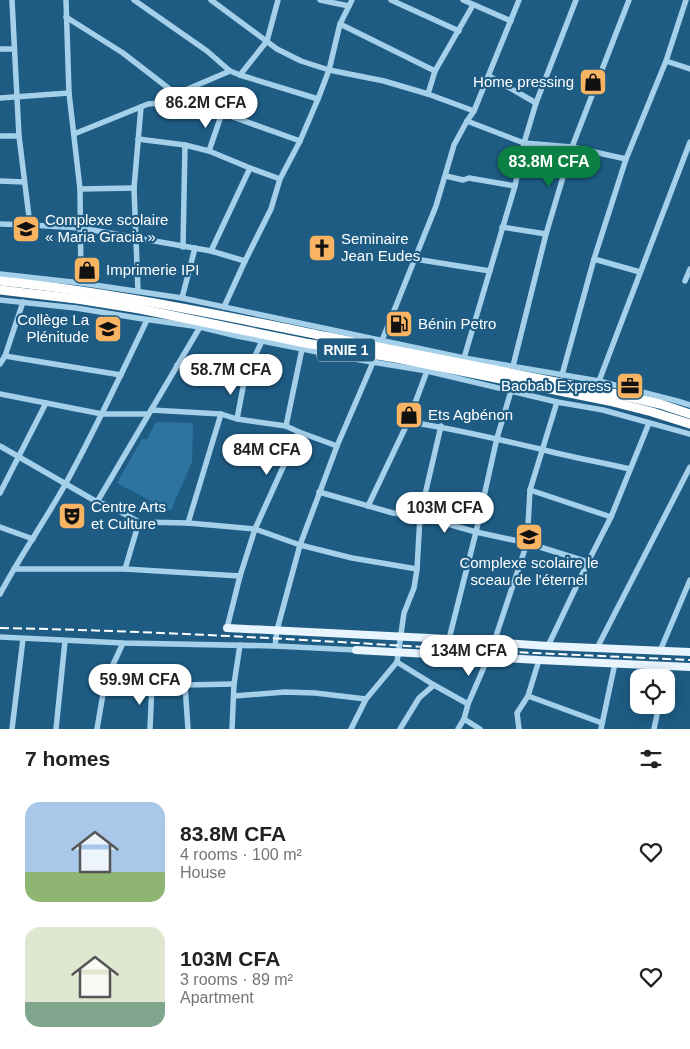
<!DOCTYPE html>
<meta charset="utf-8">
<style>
:root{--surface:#fff;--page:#f2f2f2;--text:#202124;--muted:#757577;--accent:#0b8043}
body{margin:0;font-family:Helvetica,sans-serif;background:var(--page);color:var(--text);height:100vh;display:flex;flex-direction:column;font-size:19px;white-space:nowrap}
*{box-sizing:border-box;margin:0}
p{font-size:16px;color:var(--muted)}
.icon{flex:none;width:28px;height:28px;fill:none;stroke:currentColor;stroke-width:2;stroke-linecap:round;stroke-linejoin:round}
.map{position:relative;height:729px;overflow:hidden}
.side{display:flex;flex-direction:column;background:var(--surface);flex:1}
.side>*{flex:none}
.buttons{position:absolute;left:630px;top:669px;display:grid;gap:10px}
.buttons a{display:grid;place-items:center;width:45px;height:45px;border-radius:10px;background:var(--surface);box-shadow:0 2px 12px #0003;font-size:25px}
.price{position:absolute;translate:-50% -42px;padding:0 11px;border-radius:18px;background:#fff;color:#222;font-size:16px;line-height:32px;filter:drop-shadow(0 1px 2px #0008)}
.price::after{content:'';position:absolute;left:50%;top:30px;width:15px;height:11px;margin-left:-8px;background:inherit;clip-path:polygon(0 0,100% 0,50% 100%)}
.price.selected{background:var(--accent);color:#fff}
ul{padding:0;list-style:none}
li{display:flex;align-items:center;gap:15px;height:125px;padding:0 25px}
li span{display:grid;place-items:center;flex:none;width:140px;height:100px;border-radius:15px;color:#555}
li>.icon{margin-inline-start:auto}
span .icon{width:60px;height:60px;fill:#fffc;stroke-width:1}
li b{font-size:21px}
h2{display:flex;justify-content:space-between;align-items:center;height:60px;padding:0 25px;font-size:21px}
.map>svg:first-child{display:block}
.green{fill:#2d75a0}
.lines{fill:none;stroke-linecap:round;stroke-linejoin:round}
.minor{stroke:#a5d0ea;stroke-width:5.5}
.major{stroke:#e8f4fe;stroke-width:8}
.highway{stroke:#fff;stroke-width:9}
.rail{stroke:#fff;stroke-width:2;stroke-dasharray:9 4;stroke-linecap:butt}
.labels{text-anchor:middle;stroke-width:4.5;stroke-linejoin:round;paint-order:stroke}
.shield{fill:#1e5c84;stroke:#bcceda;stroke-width:1}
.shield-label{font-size:14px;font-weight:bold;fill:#fff}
.poi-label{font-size:15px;fill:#fff;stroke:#1e5c84;text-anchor:start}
</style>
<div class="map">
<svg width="690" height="729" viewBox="0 0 690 729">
<rect width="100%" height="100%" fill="#1e5c84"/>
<polygon class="green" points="156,422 193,423 192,462 171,510 152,508 153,502 117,483 142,439 147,439"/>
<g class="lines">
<g class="minor">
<polyline points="12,0 19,136 30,225"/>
<polyline points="66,0 69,93 80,189 81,283"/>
<polyline points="134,0 207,51 230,71 240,75 318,99"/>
<polyline points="211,0 277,49 301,61 329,70 384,81 428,94 474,111"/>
<polyline points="320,0 349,6"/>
<polyline points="391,0 459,31"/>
<polyline points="463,0 511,21"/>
<polyline points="66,17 123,53 176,94 222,113 300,141"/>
<polyline points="340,24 435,71"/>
<polyline points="0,49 14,49"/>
<polyline points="666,61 690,69"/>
<polyline points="240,75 267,41 278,0"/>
<polyline points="489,76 536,103"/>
<polyline points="428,94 435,71 473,5"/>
<polyline points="0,98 69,93"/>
<polyline points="467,121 524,143 572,147 626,159"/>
<polyline points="74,134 148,104 161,103 176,94 230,71"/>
<polyline points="0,136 19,136"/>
<polyline points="138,139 185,145 209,151 250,168 280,179"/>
<polyline points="209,151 222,113"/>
<polyline points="446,176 463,180 469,178 515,186"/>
<polyline points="0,181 24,182"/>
<polyline points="80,189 134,188"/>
<polyline points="0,224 30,225 81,228 211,251 245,261"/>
<polyline points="502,227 546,234"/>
<polyline points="183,247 185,145"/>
<polyline points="211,251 250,168"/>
<polyline points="415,259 490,271"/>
<polyline points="594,259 640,272"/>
<polyline points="0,274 81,283 182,298 464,358 599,381 677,401 690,405"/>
<polyline points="685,281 690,269"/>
<polyline points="138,291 134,188 141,107"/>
<polyline points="182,298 195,248"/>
<polyline points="0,300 76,308 137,318 200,327 237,336 348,358 427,371 557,402 603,410 690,434"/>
<polyline points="224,307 245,261 271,209 280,179 300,141 318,99 329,70 340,24 352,0"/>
<polyline points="381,343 436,206 454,145 467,121 474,111 519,0"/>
<polyline points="5,356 121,375"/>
<polyline points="464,358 515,186 524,143 536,103 576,0"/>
<polyline points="0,364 5,356 23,302"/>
<polyline points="177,365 245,377"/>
<polyline points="513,366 546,234 572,147 629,0"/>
<polyline points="562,375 594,259 626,159 666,61 686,0"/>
<polyline points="599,381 690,142"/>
<polyline points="0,394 102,414 148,414"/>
<polyline points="151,410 221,414 237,419 286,426 299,432 337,446"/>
<polyline points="237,419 245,377 262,341"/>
<path d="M408 422C453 428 496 439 540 449 570 457 600 462 630 469"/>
<polyline points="286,426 302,349"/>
<polyline points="0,446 97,502 110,506 139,522 188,523 255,529 300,545 352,558 417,569"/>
<polyline points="530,490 611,517"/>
<polyline points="319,492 393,513 420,516 476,532 527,543 588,562"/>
<polyline points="0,493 46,403"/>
<polyline points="97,502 200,327"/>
<polyline points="368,506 408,422 427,371"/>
<polyline points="188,523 221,414"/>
<polyline points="0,527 33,539"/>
<polyline points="14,569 125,569 240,576"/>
<polyline points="125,569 139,522"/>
<path d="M0 594C20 556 45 521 66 483 95 430 121 375 147 320"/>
<polyline points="227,628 240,576 255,529 299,432"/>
<polyline points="0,637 123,643 275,646 356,650"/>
<polyline points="449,639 476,532 497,438 511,391"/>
<polyline points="275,646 277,630 300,545 337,446 374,360"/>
<polyline points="548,646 588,562 611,517 649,423"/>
<polyline points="597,648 690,467"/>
<polyline points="660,651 690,580"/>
<polyline points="397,662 434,685 468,704"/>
<polyline points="664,678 667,666"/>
<polyline points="105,682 152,683 185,685 234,684"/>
<polyline points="185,685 188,729"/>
<polyline points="234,696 285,692 315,693 366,699"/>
<polyline points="528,696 602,723"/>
<polyline points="464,719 480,729"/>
<polyline points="12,729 23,639"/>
<polyline points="56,729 65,641"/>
<polyline points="97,729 105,682 123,643"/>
<polyline points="150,729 152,683"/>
<polyline points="232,729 234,684 240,645"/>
<polyline points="351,729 366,699 397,662 404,613 414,588 417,569 420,516 441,426"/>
<polyline points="400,729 419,698 434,685"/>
<polyline points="458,729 464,719 468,704 491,651 527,543 530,490 557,402"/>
<polyline points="519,729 517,713 528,696 539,660"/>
<polyline points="601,729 615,663"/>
<polyline points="654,729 659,705"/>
</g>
<g class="major">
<polyline points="227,628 449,639 548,646 690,652"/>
<polyline points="356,650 539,660 690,667"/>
</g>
<g class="highway">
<path d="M0 281C111 292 220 315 329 337 423 356 517 374 612 393L660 404 690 414"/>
<polyline points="0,290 77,299 140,309 305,343 396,358 609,401 652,412 690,424"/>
</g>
<path class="rail" d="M0 628C164 631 327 641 490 651 557 654 623 657 690 660"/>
</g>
<defs>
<g id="shop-square" transform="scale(1.4375)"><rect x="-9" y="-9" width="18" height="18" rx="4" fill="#f9b463" stroke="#1e5c84"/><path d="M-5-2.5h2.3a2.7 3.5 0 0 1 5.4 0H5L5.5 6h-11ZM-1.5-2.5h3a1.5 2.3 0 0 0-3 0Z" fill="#111"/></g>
<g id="school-square" transform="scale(1.4375)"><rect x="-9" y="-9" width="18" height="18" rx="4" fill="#f9b463" stroke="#1e5c84"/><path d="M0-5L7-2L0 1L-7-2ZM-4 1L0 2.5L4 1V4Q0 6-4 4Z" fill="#111"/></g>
<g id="church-square" transform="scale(1.4375)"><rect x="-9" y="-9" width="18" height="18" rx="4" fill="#f9b463" stroke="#1e5c84"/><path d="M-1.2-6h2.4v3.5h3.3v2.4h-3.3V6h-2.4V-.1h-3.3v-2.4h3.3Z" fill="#111"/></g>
<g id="fuel-square" transform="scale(1.4375)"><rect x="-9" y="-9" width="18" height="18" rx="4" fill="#f9b463" stroke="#1e5c84"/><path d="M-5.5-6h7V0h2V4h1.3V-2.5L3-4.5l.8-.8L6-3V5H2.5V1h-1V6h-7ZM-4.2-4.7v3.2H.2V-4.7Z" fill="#111"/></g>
<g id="university-square" transform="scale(1.4375)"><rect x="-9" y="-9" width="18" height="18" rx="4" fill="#f9b463" stroke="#1e5c84"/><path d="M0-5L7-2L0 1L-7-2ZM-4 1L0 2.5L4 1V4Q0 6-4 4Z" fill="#111"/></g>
<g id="office-square" transform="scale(1.4375)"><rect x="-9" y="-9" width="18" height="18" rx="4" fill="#f9b463" stroke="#1e5c84"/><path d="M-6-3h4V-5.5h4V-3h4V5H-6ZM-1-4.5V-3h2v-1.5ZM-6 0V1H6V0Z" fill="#111"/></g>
<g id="theatre-square" transform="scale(1.4375)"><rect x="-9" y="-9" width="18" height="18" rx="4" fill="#f9b463" stroke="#1e5c84"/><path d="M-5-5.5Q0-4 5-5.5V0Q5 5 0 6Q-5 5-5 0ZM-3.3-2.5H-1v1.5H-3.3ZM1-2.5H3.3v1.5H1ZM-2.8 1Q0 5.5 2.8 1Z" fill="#111"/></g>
</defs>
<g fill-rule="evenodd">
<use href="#shop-square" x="593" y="82"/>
<use href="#school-square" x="26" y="229"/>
<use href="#church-square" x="322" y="248"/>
<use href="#shop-square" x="87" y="270"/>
<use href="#fuel-square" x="399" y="324"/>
<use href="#university-square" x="108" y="329"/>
<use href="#office-square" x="630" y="386"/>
<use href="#shop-square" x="409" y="415"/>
<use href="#theatre-square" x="72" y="516"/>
<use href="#school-square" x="529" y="537"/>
</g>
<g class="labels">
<rect class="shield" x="317" y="338.5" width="58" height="23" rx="4"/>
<g class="shield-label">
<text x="346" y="355">RNIE 1</text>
</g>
<g class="poi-label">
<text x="574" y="87" text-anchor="end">Home pressing</text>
<text x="45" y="225">Complexe scolaire<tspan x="45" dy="17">« Maria Gracia »</tspan></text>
<text x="341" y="244">Seminaire<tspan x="341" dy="17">Jean Eudes</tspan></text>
<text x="106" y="275">Imprimerie IPI</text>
<text x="89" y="325" text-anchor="end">Collège La<tspan x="89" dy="17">Plénitude</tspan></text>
<text x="418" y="329">Bénin Petro</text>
<text x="611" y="391" text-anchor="end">Baobab Express</text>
<text x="428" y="420">Ets Agbénon</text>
<text x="91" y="512">Centre Arts<tspan x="91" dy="17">et Culture</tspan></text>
<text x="529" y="568" text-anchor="middle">Complexe scolaire le<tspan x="529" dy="17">sceau de l'éternel</tspan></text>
</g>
</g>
</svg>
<div class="buttons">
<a><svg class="icon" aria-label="locate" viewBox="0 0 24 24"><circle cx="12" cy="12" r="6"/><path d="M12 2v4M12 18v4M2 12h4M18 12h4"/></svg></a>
</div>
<b class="price" style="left:206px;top:129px">86.2M CFA</b>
<b class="price selected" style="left:549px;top:188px">83.8M CFA</b>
<b class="price" style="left:231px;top:396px">58.7M CFA</b>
<b class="price" style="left:267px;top:476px">84M CFA</b>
<b class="price" style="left:445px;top:534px">103M CFA</b>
<b class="price" style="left:469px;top:677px">134M CFA</b>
<b class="price" style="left:140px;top:706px">59.9M CFA</b>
</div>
<section class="side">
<h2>7 homes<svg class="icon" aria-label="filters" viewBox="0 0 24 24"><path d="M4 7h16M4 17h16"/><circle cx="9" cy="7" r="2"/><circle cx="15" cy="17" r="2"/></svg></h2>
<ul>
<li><span style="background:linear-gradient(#a9c7e8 70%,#8fb573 0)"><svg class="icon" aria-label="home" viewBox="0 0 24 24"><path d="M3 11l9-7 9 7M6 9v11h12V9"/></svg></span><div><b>83.8M CFA</b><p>4 rooms · 100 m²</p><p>House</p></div><svg class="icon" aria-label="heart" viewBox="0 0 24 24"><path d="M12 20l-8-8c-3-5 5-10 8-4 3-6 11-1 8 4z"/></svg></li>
<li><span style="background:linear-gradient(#dfe7d0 75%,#7fa58c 0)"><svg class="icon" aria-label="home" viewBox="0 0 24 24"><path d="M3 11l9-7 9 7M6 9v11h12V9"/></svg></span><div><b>103M CFA</b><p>3 rooms · 89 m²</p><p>Apartment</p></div><svg class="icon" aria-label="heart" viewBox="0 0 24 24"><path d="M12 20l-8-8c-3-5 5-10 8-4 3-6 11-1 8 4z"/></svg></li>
</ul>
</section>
